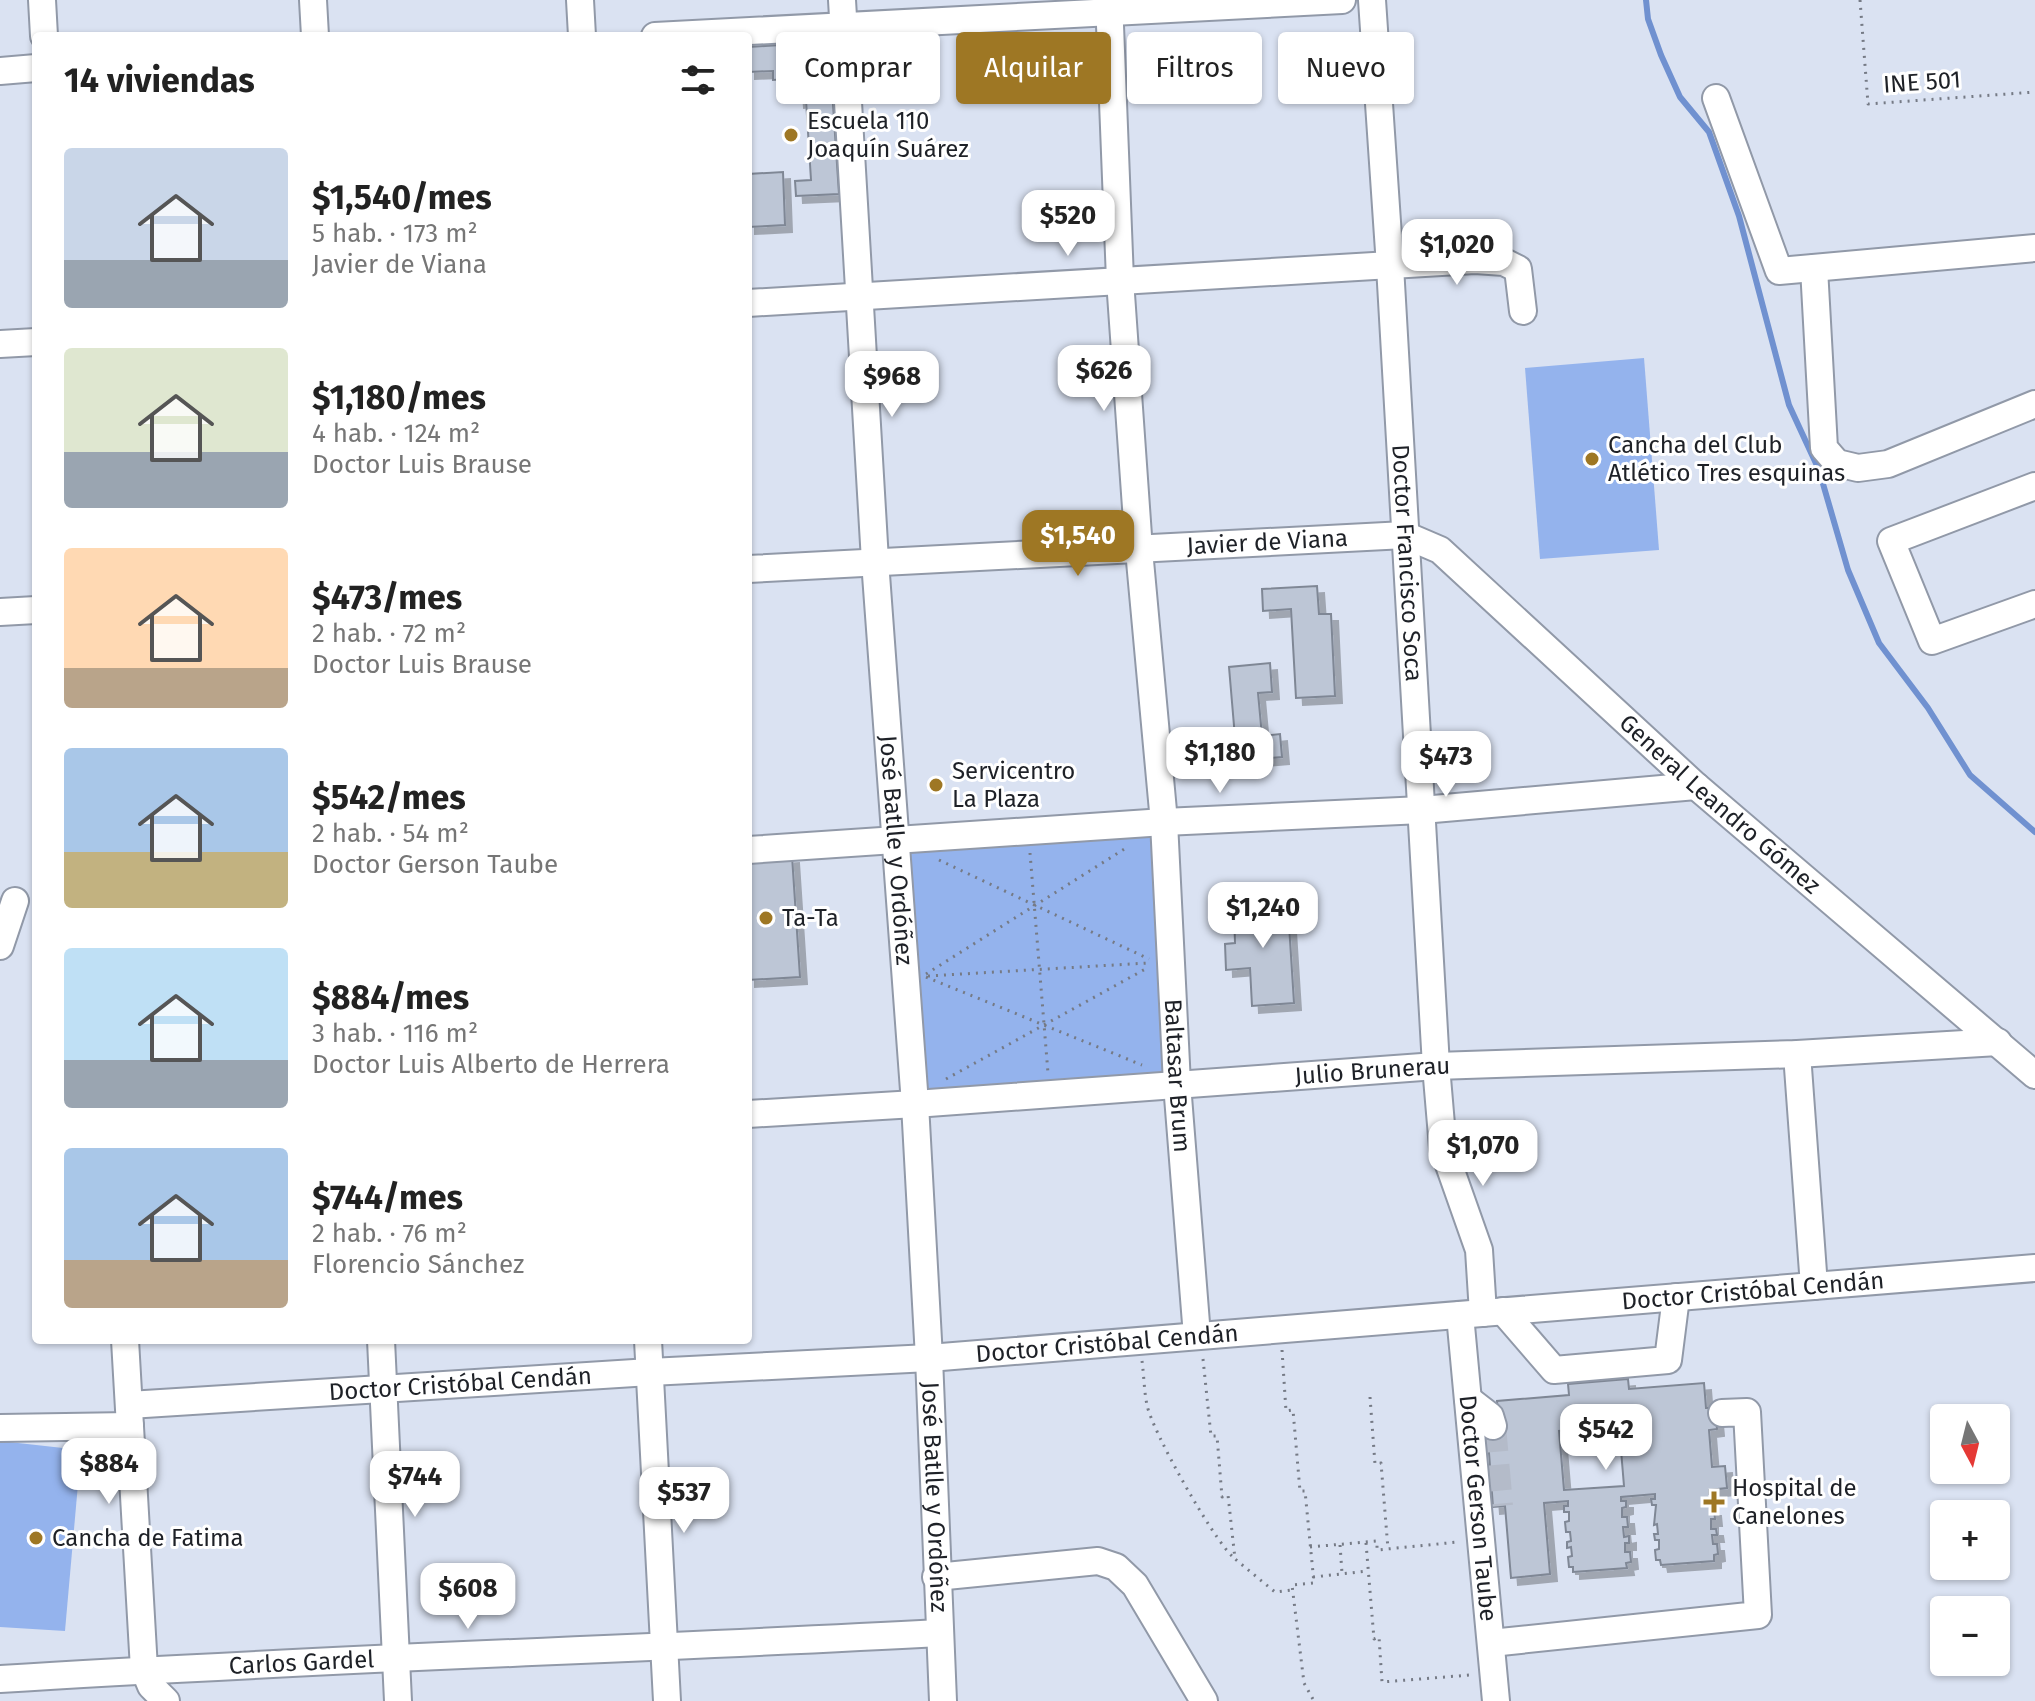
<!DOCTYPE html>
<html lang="es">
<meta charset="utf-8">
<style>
:root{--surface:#fff;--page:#f2f2f2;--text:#222;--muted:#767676;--accent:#9e7724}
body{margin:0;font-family:"Fira Sans",sans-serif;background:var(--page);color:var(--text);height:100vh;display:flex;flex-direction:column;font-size:30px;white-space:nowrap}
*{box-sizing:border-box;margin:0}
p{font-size:26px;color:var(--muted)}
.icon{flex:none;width:44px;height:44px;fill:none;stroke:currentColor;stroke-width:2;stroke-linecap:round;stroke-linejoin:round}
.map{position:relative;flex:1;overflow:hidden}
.panel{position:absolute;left:32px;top:32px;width:720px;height:1312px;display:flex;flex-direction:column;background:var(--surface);border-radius:8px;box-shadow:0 2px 6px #0004}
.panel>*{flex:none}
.top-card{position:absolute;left:776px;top:32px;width:760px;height:72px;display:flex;gap:16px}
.needle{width:52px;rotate:173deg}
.buttons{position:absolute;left:1930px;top:1404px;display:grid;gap:16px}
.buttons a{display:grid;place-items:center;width:80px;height:80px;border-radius:8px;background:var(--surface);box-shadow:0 2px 6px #0004;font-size:40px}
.price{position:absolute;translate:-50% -68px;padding:0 18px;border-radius:16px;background:#fff;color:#222;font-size:26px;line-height:52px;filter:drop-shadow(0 2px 4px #0008)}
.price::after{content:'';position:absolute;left:50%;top:48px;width:24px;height:18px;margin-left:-12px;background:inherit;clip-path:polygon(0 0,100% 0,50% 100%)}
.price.active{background:var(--accent);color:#fff}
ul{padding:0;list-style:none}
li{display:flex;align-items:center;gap:24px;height:200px;padding:0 32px}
li span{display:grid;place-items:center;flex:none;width:224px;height:160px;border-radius:8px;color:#555}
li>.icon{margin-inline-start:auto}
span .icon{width:96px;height:96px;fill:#fffc;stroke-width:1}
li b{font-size:34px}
h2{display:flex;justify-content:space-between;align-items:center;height:96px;padding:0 32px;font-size:34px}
.pill{padding:0 28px;border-radius:8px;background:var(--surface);box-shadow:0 2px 6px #0004;font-size:28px;line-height:72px}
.pill.active{background:var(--accent);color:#fff}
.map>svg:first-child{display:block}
.green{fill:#94b3ed}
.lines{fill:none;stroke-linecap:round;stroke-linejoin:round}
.stream{stroke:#7091d0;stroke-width:6}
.building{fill:#bdc6d6;stroke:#7f8795;stroke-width:2;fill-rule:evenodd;filter:url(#shadow)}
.minor-tunnel{stroke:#b4bbc9;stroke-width:26;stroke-dasharray:26 13;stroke-linecap:butt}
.minor-casing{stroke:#9199a8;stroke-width:30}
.path{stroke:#757a85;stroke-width:3;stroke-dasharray:2 6;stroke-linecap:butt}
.minor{stroke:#fff;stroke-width:26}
.poi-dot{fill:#9e7724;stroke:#fff;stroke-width:3}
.labels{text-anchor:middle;stroke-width:6;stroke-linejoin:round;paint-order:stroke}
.street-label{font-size:24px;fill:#1e2127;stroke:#fff}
.poi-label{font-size:24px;fill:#1e2127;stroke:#fff;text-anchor:start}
</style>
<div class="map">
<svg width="2035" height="1701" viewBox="0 0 2035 1701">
<defs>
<filter id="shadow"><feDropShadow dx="7" dy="7" stdDeviation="0" flood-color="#0004"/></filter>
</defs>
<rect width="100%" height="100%" fill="#dae2f2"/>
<g class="green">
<polygon points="1644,358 1659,550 1540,559 1525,368"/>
<polygon points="1154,829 1172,1080 923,1096 907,847"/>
<polygon points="0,1441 81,1450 65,1631 0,1627"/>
</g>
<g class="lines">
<polyline class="stream" points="1646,0 1648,19 1661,55 1680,97 1709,132 1739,216 1789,405 1819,470 1848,570 1879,643 1928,708 1970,775 2035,832"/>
</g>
<g class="building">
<polygon points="796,44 796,51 822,49 824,75 831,75 839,194 796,196 795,181 811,180 806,100 797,101 796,88 786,89 786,79 773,80 773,71 748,72 748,47"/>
<polygon points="783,172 785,225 748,227 748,174"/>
<polygon points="1317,586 1319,614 1331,614 1335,696 1296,698 1291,609 1263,611 1262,589"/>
<polygon points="1270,663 1272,692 1258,693 1262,736 1280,734 1282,757 1237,761 1229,667"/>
<polygon points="792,856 800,977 748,980 748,859"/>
<polygon points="1270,889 1271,911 1288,909 1294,1003 1252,1006 1250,968 1226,970 1225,944 1235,943 1234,912 1248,911 1246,891"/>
<path d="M1628 1379 1629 1389 1704 1383 1706 1408H1715L1717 1429 1709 1430 1712 1467 1725 1466 1727 1488 1709 1490V1494H1713V1499L1709 1500 1710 1509H1714L1715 1519H1711V1529H1716L1717 1535H1712L1713 1544H1717L1718 1554 1714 1555V1561L1661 1565 1660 1560H1656L1655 1550 1659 1549V1540H1655L1654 1534H1658L1657 1524 1654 1525 1656 1505H1652L1651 1499H1655V1494L1621 1497V1501H1626V1507L1622 1508V1517H1627L1628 1527H1623L1624 1537 1629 1536V1543H1625V1552H1630L1631 1562 1626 1563 1627 1568 1573 1572V1567H1569L1568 1557 1572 1556 1571 1547 1567 1548V1542L1571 1541 1570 1532H1566L1565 1522 1569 1521V1512H1564V1506H1568V1501L1544 1503 1550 1574 1511 1578 1505 1506 1493 1507 1487 1426 1499 1425 1497 1401 1569 1395 1568 1384ZM1619 1426 1624 1486 1564 1490 1559 1431Z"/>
</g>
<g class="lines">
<polyline class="minor-tunnel" points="1493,1426 1500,1506"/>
<g class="minor-casing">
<g id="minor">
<polyline points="42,0 44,36"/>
<polyline points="313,0 315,36"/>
<polyline points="580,0 582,36"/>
<path id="s1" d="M842 0 875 561 915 1104 929 1358 943 1701"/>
<path id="s2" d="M1109 0 1120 280 1139 550 1164 822 1177 1084 1197 1336"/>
<path id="s3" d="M1372 0 1390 266 1436 1066 1443 1148 1479 1250 1483 1313"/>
<polyline points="655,36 1342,0"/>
<polyline points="0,71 36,68"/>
<polyline points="1716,98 1779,271 2035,248"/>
<polyline points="1814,268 1824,448 1837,463 1858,468 1888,464 2035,404"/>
<polyline points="748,303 1475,260 1504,262 1518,269 1523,311"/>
<polyline points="0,344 36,342"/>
<polyline points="2035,486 1891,541 1932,641 2035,604"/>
<path id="s4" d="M748 569 1405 535 1440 550 1696 786 2035 1075"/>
<polyline points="0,612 36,610"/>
<polyline points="748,850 1164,822 1422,810 1696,786"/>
<polyline points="0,946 15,901"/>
<polyline points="1797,1054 1814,1286"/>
<path id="s5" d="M748 1114 915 1104 1436 1066 1797 1054 1998 1042"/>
<polyline points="1503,1311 1554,1370 1668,1360 1676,1297"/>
<path id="s6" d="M1460 1315 1496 1701"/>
<polyline points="125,1340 144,1669 151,1686 166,1701"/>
<polyline points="381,1340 398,1701"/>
<polyline points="648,1340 667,1701"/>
<polyline points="1468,1399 1490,1416 1493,1426"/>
<path id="s7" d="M129 1405 650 1372 929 1358 2035 1268"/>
<polyline points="0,1428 130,1426"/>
<polyline points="936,1577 1098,1561 1116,1567 1135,1585 1204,1701"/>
<polyline points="1491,1643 1758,1615 1747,1412 1722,1413"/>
<path id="s8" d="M0 1679C313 1659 626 1650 939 1633"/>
</g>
</g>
<g class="path">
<polyline points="1860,0 1868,104 2035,92"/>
<polyline points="1030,853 1048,1073"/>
<polyline points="939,860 1149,959"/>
<polyline points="926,974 1126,848"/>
<polyline points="928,976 1148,963"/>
<polyline points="926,977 1142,1065"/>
<polyline points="946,1079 1149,967"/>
<polyline points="1282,1350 1286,1411 1293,1410 1300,1491 1305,1491 1314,1583 1292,1585 1304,1683 1314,1701"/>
<polyline points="1203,1359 1211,1436 1217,1436 1222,1497 1228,1495 1235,1559 1275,1592 1292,1590"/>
<path d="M1142 1361C1144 1375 1144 1391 1147 1405 1152 1431 1213 1539 1233 1557"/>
<polyline points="1370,1397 1375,1464 1381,1463 1388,1549"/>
<polyline points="1366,1543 1374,1639 1379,1637 1382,1682 1470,1675"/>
<polyline points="1340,1545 1342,1573"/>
<polyline points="1310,1547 1377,1541 1377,1550 1458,1542"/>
<polyline points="1313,1577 1368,1571"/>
</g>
<use href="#minor" class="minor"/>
</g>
<g class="poi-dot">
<circle cx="791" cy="135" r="8"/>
<circle cx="1592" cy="459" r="8"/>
<circle cx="936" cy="785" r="8"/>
<circle cx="766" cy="918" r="8"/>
<path d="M1710 1490h8v8h8v8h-8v8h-8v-8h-8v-8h8z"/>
<circle cx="36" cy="1538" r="8"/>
</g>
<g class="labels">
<g class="street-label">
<text transform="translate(1922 82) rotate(-4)" y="8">INE 501</text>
<text dy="8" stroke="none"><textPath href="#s4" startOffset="520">Javier de Viana</textPath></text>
<text dy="8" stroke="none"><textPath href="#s3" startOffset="564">Doctor Francisco Soca</textPath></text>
<text dy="8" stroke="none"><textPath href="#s4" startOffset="1074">General Leandro Gómez</textPath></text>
<text dy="8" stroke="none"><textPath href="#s1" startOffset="852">José Batlle y Ordóñez</textPath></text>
<text dy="8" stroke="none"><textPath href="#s5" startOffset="626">Julio Brunerau</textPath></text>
<text dy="8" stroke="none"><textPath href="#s2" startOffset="1078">Baltasar Brum</textPath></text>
<text dy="8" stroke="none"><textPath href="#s7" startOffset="1628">Doctor Cristóbal Cendán</textPath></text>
<text dy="8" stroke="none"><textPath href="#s7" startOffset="980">Doctor Cristóbal Cendán</textPath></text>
<text dy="8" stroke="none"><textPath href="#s7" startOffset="332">Doctor Cristóbal Cendán</textPath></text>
<text dy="8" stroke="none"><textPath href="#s1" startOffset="1500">José Batlle y Ordóñez</textPath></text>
<text dy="8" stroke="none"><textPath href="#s6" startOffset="194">Doctor Gerson Taube</textPath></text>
<text dy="8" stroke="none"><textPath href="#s8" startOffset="302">Carlos Gardel</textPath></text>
</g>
<g class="poi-label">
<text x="807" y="129">Escuela 110<tspan x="807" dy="28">Joaquín Suárez</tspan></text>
<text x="1608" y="453">Cancha del Club<tspan x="1608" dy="28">Atlético Tres esquinas</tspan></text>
<text x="952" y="779">Servicentro<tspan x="952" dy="28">La Plaza</tspan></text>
<text x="782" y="926">Ta-Ta</text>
<text x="1732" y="1496">Hospital de<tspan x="1732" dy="28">Canelones</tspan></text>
<text x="52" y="1546">Cancha de Fatima</text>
</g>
</g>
</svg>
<div class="buttons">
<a><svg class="needle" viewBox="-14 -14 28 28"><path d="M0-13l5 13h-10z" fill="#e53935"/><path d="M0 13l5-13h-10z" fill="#767676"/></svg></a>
<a>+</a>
<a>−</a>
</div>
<b class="price" style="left:1068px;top:258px">$520</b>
<b class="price" style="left:1457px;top:287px">$1,020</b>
<b class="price" style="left:1104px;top:413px">$626</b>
<b class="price" style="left:892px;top:419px">$968</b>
<b class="price active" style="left:1078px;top:578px">$1,540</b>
<b class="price" style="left:1220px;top:795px">$1,180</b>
<b class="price" style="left:1446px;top:799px">$473</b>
<b class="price" style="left:1263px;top:950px">$1,240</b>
<b class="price" style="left:1483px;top:1188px">$1,070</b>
<b class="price" style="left:1606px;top:1472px">$542</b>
<b class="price" style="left:109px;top:1506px">$884</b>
<b class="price" style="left:415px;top:1519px">$744</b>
<b class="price" style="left:684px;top:1535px">$537</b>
<b class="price" style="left:468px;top:1631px">$608</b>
<div class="top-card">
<a class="pill">Comprar</a>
<a class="pill active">Alquilar</a>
<a class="pill">Filtros</a>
<a class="pill">Nuevo</a>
</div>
<section class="panel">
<h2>14 viviendas<svg class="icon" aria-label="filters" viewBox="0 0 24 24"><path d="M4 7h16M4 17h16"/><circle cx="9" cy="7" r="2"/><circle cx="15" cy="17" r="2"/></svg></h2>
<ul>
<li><span style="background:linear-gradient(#c9d6e8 70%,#9aa5b1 0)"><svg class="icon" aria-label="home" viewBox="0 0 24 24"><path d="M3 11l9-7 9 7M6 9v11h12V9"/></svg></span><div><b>$1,540/mes</b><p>5 hab. · 173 m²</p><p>Javier de Viana</p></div></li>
<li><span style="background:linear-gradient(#dfe7d0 65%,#9aa5b1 0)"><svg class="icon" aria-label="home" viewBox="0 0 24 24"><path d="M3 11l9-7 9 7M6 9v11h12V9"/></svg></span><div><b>$1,180/mes</b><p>4 hab. · 124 m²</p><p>Doctor Luis Brause</p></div></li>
<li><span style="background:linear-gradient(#ffd9b3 75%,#b9a48a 0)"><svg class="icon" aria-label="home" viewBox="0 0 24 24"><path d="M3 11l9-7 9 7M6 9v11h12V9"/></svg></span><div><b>$473/mes</b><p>2 hab. · 72 m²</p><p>Doctor Luis Brause</p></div></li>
<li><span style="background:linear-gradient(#a9c7e8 65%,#c2b280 0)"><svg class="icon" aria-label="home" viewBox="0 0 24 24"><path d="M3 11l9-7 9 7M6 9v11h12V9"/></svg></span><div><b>$542/mes</b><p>2 hab. · 54 m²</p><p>Doctor Gerson Taube</p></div></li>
<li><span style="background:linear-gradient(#bfe0f5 70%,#9aa5b1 0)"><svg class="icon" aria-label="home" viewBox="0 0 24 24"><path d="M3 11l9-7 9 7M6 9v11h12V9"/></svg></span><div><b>$884/mes</b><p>3 hab. · 116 m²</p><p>Doctor Luis Alberto de Herrera</p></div></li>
<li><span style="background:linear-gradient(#a9c7e8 70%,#b9a48a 0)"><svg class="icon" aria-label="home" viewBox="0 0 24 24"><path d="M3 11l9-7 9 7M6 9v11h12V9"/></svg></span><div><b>$744/mes</b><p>2 hab. · 76 m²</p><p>Florencio Sánchez</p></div></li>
</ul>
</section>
</div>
